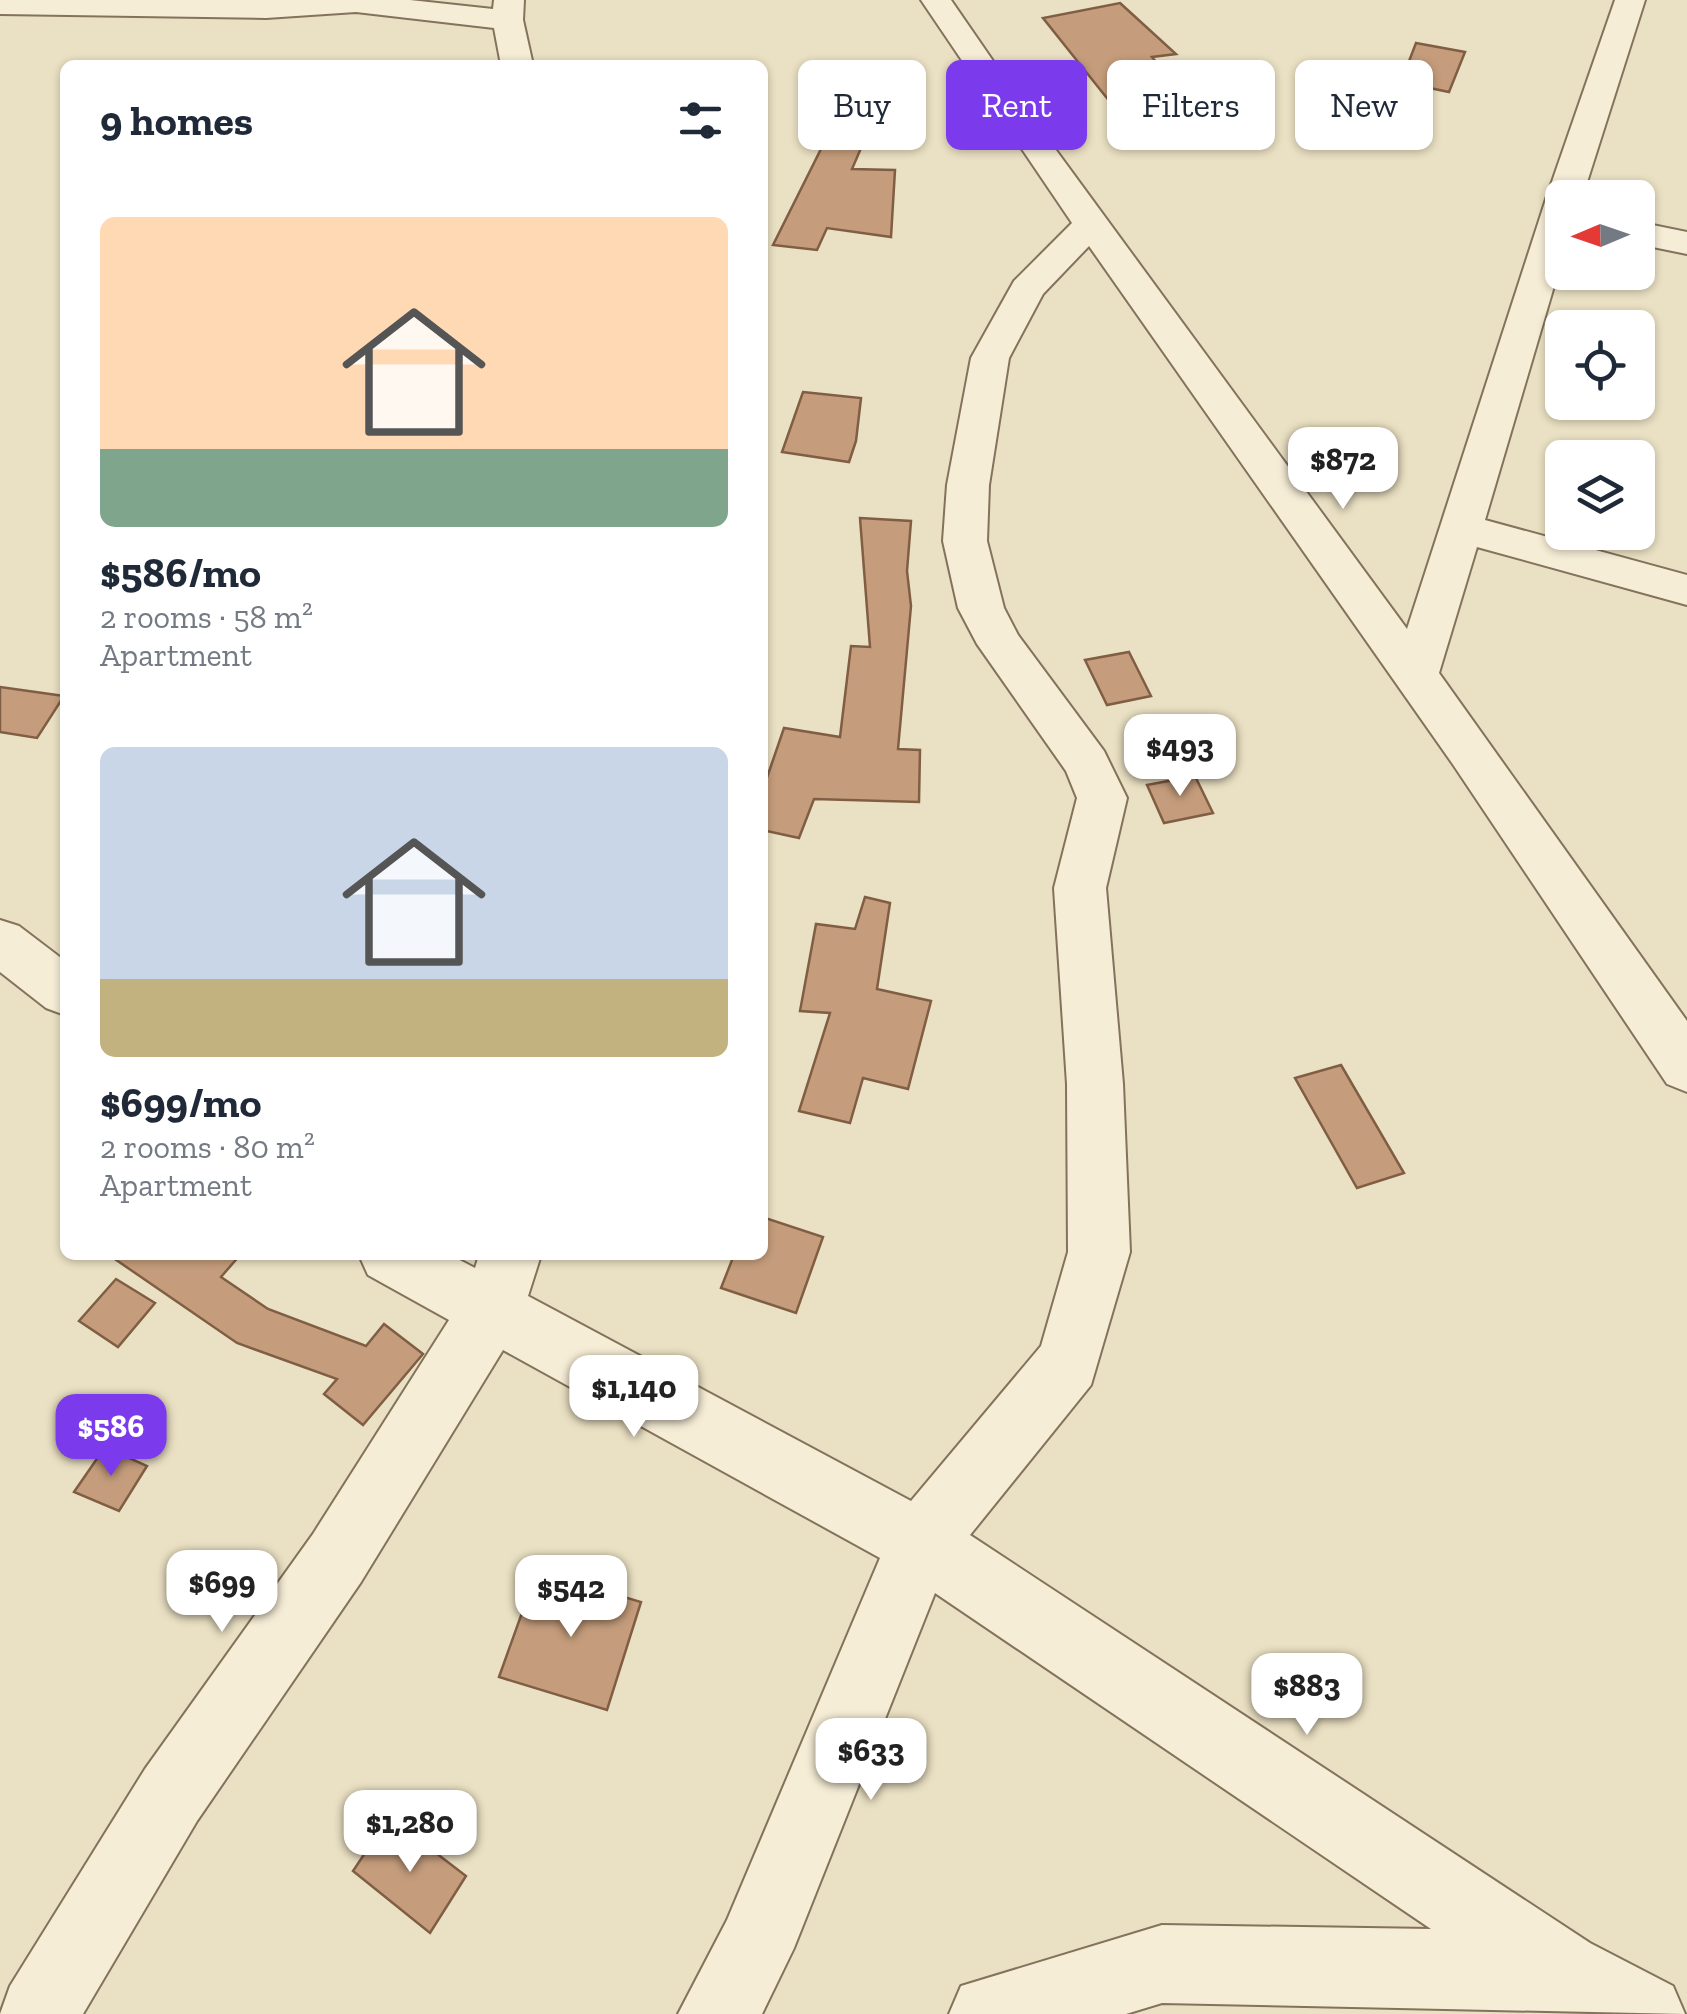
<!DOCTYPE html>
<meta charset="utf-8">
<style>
:root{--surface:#fff;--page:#f2f2f3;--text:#1f2937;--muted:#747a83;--accent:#7c3aed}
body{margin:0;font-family:"Zilla Slab",serif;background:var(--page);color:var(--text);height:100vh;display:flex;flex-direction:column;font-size:38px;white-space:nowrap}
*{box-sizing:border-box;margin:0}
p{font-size:32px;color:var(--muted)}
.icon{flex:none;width:55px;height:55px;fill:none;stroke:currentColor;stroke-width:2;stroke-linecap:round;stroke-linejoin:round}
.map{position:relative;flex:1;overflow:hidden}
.panel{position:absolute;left:60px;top:60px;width:708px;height:1200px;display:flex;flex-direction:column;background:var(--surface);border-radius:15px;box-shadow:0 2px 8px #0004}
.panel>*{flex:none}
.guide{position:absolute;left:798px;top:60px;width:738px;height:90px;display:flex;gap:20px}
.needle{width:65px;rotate:268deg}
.buttons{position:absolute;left:1545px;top:180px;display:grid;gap:20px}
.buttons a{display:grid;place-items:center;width:110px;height:110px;border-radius:15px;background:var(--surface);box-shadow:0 2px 8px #0004;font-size:50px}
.price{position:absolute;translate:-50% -85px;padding:0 22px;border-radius:20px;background:#fff;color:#222;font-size:32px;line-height:65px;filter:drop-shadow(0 2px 5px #0008)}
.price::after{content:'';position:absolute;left:50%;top:60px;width:30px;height:22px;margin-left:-15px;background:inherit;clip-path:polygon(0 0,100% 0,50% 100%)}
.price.on{background:var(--accent);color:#fff}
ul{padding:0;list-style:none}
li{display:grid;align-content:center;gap:20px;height:530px;padding:0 40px}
li span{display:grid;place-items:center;height:310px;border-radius:15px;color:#555}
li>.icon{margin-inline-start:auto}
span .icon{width:180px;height:180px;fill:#fffc;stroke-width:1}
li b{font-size:42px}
h2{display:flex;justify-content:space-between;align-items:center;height:120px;padding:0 40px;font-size:42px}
.chip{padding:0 35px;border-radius:15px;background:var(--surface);box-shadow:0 2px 8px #0004;font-size:35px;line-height:90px}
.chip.on{background:var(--accent);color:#fff}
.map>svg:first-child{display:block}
.building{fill:#c59d7c;stroke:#805e43;stroke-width:2.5}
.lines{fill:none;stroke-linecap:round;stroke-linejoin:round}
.minor-casing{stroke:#83725c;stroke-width:4}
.minor{fill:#f6edd6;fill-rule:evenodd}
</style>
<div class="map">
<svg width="1687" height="2014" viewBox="0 0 1687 2014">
<rect width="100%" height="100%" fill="#eae0c3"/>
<g class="building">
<polygon points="1120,3 1176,54 1152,57 1196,112 1126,122 1043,18"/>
<polygon points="1416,43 1465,52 1449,92 1401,82"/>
<polygon points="840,111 871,125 852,169 895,170 891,237 827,228 817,250 773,245"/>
<polygon points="803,392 861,398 856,441 849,462 782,452"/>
<polygon points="860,518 911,521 907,571 911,606 898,749 920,750 919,802 814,799 799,838 762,830 762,792 784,728 840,737 851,646 870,647"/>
<polygon points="1129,652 1151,696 1107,705 1085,660"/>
<polygon points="0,687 64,696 37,738 0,732"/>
<polygon points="1195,776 1213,813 1164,823 1147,785"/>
<polygon points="865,897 890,903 877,989 931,1001 908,1089 863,1078 850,1123 799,1111 830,1013 800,1011 816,924 855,929"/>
<polygon points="1341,1065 1404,1173 1357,1188 1295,1078"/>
<polygon points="762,1217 823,1237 796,1313 721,1288 734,1255 762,1255"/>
<polygon points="109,1255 240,1255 221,1277 268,1309 366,1346 384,1324 423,1354 363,1425 324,1394 337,1379 237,1343"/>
<polygon points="116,1279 155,1303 118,1347 79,1321"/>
<polygon points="105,1447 147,1466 119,1511 74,1492"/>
<polygon points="537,1571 641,1602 607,1710 499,1677"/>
<polygon points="389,1817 466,1876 430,1933 353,1871"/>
</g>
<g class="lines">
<g class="minor-casing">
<g id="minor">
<polygon points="0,0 410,0 493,9 494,0 524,0 523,20 533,65 501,65 494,28 356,12 266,18 0,14"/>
<polygon points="921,0 951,0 1031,116 1407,629 1545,202 1615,0 1645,0 1582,198 1562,198 1562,259 1485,520 1687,575 1687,605 1477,547 1439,673 1687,1021 1687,1092 1667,1084 1452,763 1089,246 1043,294 1009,358 989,485 987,541 1004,608 1018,635 1104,751 1127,798 1106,888 1123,1084 1130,1252 1091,1385 970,1535 1590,1943 1673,1986 1685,2014 1162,2003 1126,2014 949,2014 961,1986 1162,1925 1431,1929 935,1593 794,1948 762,2014 678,2014 727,1920 880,1558 503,1350 361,1582 197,1821 83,2014 0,2014 10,1986 145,1769 313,1534 449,1320 368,1275 359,1255 450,1255 475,1268 479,1255 541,1255 528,1296 911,1501 1041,1346 1068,1252 1067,1084 1054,888 1077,798 1066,771 977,644 958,608 943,541 947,485 971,358 1014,281 1072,223"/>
<polygon points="1638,222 1687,232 1687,254 1638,244"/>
<polygon points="0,920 19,926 65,961 65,1015 46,1008 0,972"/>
</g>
</g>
<use href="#minor" class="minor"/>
</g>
</svg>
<div class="buttons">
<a><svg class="needle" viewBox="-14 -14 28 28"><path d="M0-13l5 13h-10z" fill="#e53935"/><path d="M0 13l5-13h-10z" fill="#747a83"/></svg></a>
<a><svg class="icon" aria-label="locate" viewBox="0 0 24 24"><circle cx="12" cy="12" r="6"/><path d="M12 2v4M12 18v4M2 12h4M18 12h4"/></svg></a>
<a><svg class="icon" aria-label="layers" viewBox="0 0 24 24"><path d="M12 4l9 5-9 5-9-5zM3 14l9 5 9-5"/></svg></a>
</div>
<b class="price" style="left:1343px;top:512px">$872</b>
<b class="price" style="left:1180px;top:799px">$493</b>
<b class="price" style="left:634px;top:1440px">$1,140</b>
<b class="price on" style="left:111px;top:1479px">$586</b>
<b class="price" style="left:222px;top:1635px">$699</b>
<b class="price" style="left:571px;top:1640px">$542</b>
<b class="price" style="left:1307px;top:1738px">$883</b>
<b class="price" style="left:871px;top:1803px">$633</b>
<b class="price" style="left:410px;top:1875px">$1,280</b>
<div class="guide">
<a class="chip">Buy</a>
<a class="chip on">Rent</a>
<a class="chip">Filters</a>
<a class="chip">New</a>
</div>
<section class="panel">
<h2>9 homes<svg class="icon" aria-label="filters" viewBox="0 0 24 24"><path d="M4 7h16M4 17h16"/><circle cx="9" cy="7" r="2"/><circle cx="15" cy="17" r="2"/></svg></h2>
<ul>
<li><span style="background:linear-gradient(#ffd9b3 75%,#7fa58c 0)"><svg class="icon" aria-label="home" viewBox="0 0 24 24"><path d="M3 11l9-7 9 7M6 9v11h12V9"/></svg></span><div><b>$586/mo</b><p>2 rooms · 58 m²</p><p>Apartment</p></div></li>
<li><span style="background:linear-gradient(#c9d6e8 75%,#c2b280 0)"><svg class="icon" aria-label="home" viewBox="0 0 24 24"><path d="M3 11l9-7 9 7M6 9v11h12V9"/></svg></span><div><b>$699/mo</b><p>2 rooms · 80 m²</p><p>Apartment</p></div></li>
</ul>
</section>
</div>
